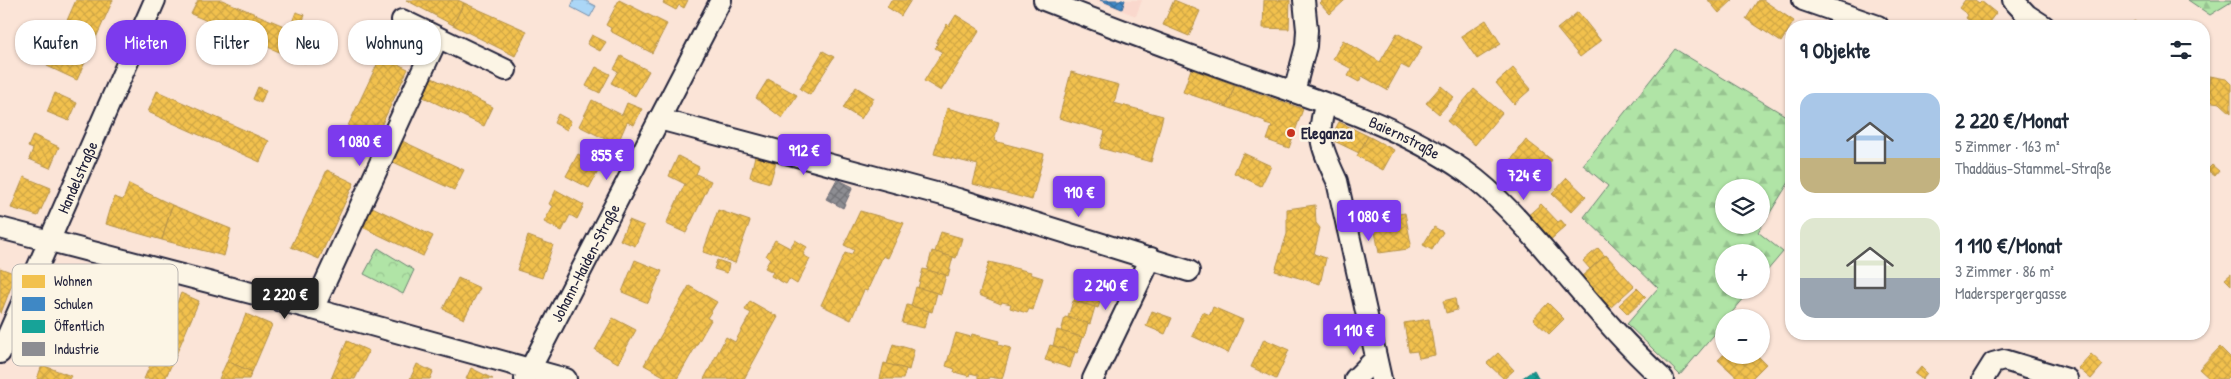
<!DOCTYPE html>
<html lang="de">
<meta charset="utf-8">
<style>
:root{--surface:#fff;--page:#f2f2f3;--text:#1f2937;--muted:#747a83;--accent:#7c3aed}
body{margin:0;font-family:"Patrick Hand",sans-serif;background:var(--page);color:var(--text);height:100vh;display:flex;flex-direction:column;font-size:19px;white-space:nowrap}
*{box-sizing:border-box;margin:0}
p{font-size:16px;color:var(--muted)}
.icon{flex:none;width:28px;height:28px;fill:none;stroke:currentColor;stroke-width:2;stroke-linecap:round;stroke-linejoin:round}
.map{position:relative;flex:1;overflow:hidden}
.panel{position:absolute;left:1785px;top:20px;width:425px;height:320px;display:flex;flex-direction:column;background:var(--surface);border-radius:20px;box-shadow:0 1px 4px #0004}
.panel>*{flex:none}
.hud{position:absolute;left:15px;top:20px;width:475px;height:45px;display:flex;gap:10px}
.fabs{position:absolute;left:1715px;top:179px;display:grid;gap:10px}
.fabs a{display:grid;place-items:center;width:55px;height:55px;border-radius:50%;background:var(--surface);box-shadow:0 1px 4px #0004;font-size:25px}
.price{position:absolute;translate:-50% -42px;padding:0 11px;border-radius:5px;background:var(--accent);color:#fff;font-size:16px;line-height:32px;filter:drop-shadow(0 1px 2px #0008)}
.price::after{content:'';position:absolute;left:50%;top:30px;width:15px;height:11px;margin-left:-8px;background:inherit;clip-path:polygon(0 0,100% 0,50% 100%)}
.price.on{background:#222;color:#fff}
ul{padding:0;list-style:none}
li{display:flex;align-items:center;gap:15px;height:125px;padding:0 15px}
li span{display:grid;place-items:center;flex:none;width:140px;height:100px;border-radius:15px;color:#555}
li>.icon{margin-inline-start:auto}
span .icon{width:60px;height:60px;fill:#fffc;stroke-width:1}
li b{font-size:21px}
h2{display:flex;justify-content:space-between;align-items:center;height:60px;padding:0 15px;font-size:21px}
.chip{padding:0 18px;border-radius:20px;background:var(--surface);box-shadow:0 1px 4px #0004;font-size:18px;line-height:45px}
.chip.on{background:var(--accent);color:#fff}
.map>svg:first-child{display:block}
.built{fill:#fad8cd}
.forest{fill:url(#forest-firs);stroke:#698370;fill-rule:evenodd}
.park{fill:url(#park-crowns);stroke:#698370}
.water{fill:url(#water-ripples);stroke:#748eab}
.homes{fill:url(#homes-cross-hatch);stroke:#b49148}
.schools{fill:url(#schools-cross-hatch);stroke:#36699c}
.public{fill:url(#public-cross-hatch);stroke:#1a7c7c}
.industry{fill:url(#industry-cross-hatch);stroke:#6d6d78}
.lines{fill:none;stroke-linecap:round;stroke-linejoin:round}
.street-casing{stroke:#22223b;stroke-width:24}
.street{stroke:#fcf5e5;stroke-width:20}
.poi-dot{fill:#c8321e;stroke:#fcf5e5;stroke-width:2}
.labels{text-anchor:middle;stroke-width:5;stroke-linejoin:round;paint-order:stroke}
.poi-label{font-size:16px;font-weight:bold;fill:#22223b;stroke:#fcf5e5;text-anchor:start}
.street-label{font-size:16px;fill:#22223b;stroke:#fcf5e5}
.key{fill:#fcf5e5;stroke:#bbb6b2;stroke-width:1}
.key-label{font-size:14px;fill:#22223b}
</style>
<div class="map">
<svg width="2231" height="379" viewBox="0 0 2231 379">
<defs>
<pattern id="forest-firs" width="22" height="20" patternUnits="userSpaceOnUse" patternTransform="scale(1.25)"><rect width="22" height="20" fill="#b0e4a6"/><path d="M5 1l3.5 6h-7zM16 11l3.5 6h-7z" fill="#97c390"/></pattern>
<pattern id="park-crowns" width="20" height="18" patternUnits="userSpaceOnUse" patternTransform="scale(1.25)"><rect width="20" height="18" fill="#b0e4a6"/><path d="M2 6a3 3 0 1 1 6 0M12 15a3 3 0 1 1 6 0" fill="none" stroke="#97c390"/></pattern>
<pattern id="water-ripples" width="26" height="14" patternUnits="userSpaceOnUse" patternTransform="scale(1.25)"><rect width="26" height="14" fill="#abd6f6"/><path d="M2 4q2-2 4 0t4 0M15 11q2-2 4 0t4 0" fill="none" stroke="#93b7d4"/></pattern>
<pattern id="homes-cross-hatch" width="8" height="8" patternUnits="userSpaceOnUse" patternTransform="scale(1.25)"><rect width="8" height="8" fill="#f2c14e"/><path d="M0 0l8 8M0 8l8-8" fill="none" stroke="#cfa645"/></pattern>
<pattern id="schools-cross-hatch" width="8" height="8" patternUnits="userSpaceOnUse" patternTransform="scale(1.25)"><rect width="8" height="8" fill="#3f88c5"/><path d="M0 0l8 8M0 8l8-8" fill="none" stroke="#346fa1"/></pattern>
<pattern id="public-cross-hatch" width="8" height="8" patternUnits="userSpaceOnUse" patternTransform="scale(1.25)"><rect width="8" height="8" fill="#17a398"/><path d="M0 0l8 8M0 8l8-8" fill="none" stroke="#14847d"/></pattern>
<pattern id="industry-cross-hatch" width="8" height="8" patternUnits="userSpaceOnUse" patternTransform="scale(1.25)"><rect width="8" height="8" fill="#8d8d92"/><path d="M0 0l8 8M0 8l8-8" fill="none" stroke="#737378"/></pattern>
</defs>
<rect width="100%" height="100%" fill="#fbe4d7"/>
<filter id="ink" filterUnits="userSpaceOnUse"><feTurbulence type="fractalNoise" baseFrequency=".02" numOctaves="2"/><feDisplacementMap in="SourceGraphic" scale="10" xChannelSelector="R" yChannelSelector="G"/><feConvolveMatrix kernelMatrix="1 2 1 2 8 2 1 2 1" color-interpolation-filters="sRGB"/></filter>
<g filter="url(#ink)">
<polygon class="built" points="1095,0 1142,0 1136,16"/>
<g class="forest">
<polygon points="2188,0 2231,0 2231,2 2210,15"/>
<path d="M1675 49 1791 119V179L1758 232 1783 252 1761 278V252H1724V290H1751L1728 317 1724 318V323L1680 375 1627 324 1658 288 1584 217 1608 186 1583 165ZM1724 188H1761V225H1724Z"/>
</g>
<polygon class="park" points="378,248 414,270 403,294 364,274"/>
<polygon class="water" points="574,0 584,0 596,6 590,17 571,7"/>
<g class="homes">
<polygon points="76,0 113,0 77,80 47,66"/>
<polygon points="198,0 222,0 315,39 305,63 191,14"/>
<polygon points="406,0 458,0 464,3 453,25"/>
<polygon points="619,0 667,24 652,53 610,31 611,28 606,25"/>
<polygon points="665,0 688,0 684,8 679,5 676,10 663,3"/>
<polygon points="891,0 911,0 901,16 887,7"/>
<polygon points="1174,0 1200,11 1189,36 1163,25"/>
<polygon points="1264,0 1290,0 1289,29 1263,28"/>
<polygon points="1323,0 1345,0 1330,14 1320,3"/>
<polygon points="1708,0 1733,0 1719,13"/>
<polygon points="1758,0 1763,0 1794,21 1781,42 1746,19"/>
<polygon points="1965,0 1975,0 1979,3 1981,1 1996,13 1986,26 1976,26 1966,18 1968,15 1959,8"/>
<polygon points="464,3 527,31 515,56 453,25"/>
<polygon points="296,12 305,15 300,28 291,25"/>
<polygon points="1578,12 1601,41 1580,57 1557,29"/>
<polygon points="956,15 980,30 941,91 924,81 942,52 935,48 938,43 936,42 947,24 949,26"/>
<polygon points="1486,20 1501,44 1477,59 1461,36"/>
<polygon points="2134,21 2142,26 2130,26"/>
<polygon points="1817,22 1829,26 1815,26"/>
<polygon points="1397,33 1422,47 1409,69 1401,65 1387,90 1362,76 1359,82 1348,76 1352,69 1333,59 1343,40 1380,62"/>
<polygon points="403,35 428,46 422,59 397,48"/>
<polygon points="592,35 606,42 600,51 587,44"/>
<polygon points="823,51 834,57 810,95 800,89"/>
<polygon points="381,56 408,69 372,145 345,132"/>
<polygon points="621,56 649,71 635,96 611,83 618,71 614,69"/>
<polygon points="596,67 610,74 600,93 586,86"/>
<polygon points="1513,68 1531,89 1514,104 1496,83"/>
<polygon points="1191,69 1235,85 1227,107 1183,92"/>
<polygon points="1071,72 1119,85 1114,103 1163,116 1151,162 1100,148 1105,131 1059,118"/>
<polygon points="428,76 493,107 484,126 419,95"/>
<polygon points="2210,76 2226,79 2231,84 2231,113 2220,103 2206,101"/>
<polygon points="768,79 797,95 782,118 756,98"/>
<polygon points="1235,85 1303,109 1289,148 1267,140 1272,126 1265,124 1265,121 1227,107"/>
<polygon points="1441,86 1454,97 1439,114 1426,103"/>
<polygon points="258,87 266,90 261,103 253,99"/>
<polygon points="856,87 874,98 861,119 843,108"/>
<polygon points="1474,89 1502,113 1475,145 1447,121"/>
<polygon points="157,91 269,141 260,162 148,112"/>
<polygon points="55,93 77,103 69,121 47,112"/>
<polygon points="592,100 622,115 627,103 642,109 634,125 627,122 617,145 579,126"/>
<polygon points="947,108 999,122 994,141 1044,154 1032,200 973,184 978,165 934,154"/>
<polygon points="558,114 571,121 567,130 554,123"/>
<polygon points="1339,122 1368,136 1359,153 1330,139"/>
<polygon points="33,135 59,147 50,168 29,159 33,149 28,147"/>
<polygon points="1368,136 1394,150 1383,170 1357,156"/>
<polygon points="398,139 464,170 454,190 389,160"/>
<polygon points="1526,140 1552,160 1537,180 1511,160"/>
<polygon points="1243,153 1271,166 1261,186 1234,173"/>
<polygon points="578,154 601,166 589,188 566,176"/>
<polygon points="678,156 699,167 696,174 711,181 686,233 666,224 685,184 669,176"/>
<polygon points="755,156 776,162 770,183 750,177"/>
<polygon points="2212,165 2219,171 2215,176 2207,170"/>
<polygon points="327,170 354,183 319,259 291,247"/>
<polygon points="24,177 51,188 38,216 11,208"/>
<polygon points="1567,178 1586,196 1571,212 1552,194"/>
<polygon points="129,184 172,205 162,240 106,224 114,197 123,200"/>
<polygon points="556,190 584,205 577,219 570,215 562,231 544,222 553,206 549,204"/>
<polygon points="1541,204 1558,222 1561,220 1566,226 1547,243 1525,218"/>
<polygon points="172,205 231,229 224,256 162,240"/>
<polygon points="368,205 433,236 423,256 358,225"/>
<polygon points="1315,205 1316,223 1320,228 1314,254 1326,258 1320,284 1275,271 1287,234 1287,209"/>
<polygon points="718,210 750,221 735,263 703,252"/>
<polygon points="860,211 904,223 888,258 883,256 867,291 864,290 851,320 821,305 845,253 851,255 854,250 844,245"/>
<polygon points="1405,213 1411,244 1408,249 1379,253 1374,226 1380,225 1379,217"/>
<polygon points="629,220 644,226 635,246 620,240"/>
<polygon points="1434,227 1443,232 1432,250 1423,245"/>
<polygon points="941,232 962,238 956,258 935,252"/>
<polygon points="528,236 553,245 542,278 517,270"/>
<polygon points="775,240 790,248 795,240 807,247 803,255 810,259 797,284 789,279 786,284 771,276 773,272 765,268 770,259 766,256"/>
<polygon points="1598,248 1605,256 1590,269 1583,261"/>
<polygon points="932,251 953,257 948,276 927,270"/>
<polygon points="1606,255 1634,286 1610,308 1582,276"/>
<polygon points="635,260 662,271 648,303 622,292"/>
<polygon points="717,260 729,264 727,273 714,269"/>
<polygon points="989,262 1031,272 1030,274 1043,278 1033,310 1029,309 1027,313 1010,308 1011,304 1002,302 1001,304 979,295"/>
<polygon points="0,268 16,274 1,313 0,313"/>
<polygon points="923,269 946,275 941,294 918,288"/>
<polygon points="1088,271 1110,278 1105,293 1083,286"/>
<polygon points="2231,274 2231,285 2225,279"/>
<polygon points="458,278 480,288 464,319 443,309"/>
<polygon points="1079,285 1103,292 1098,308 1074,301"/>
<polygon points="689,286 717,302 707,318 711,320 677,379 669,379 644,365"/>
<polygon points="916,287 937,293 932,312 911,306"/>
<polygon points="1637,288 1646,297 1628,314 1619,305"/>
<polygon points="181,293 199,301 175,357 157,349"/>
<polygon points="1455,298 1457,310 1446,313 1443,301"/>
<polygon points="750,301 778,317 744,379 704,379 726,337 735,342 751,313 745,310"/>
<polygon points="1073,301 1095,307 1090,324 1068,317"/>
<polygon points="1548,303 1564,319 1549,334 1533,319"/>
<polygon points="907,305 929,311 924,328 902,323"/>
<polygon points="1213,307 1243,320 1228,353 1192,336 1203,312 1210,315"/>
<polygon points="1152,311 1172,318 1165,334 1146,326"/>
<polygon points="246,314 272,325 252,372 227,361"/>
<polygon points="1065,317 1088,323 1084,338 1061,332"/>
<polygon points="613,318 636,330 618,363 595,350"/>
<polygon points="1429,319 1435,355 1419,358 1417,351 1409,352 1404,323"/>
<polygon points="1057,330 1082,337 1077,353 1053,346"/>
<polygon points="956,333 971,337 972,334 999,341 998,345 1011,348 1002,379 989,377 988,379 980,379 978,378 978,375 970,373 969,376 954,372 955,369 946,366"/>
<polygon points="2168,334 2178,334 2174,339"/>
<polygon points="1264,339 1289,350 1276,379 1251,367"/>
<polygon points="347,341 369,351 355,379 331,379"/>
<polygon points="893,344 914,350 909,370 887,364"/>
<polygon points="1050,345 1075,352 1070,368 1045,360"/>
<polygon points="2220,347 2231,358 2231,374 2226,379 2210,379 2199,369"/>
<polygon points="157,349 175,357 165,379 144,379"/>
<polygon points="1498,353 1514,370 1504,379 1487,363"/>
<polygon points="1724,354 1757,355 1766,364 1751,379 1739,379 1718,360"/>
<polygon points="2091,354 2103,365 2091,379 2078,368"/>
<polygon points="227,361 252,372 249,379 219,379"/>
<polygon points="884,363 906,369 903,379 880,379"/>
<polygon points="417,364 433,372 430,379 410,379"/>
<polygon points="42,365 71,376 69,379 37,379"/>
<polygon points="1921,367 1927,373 1922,379 1915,374"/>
<polygon points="471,368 493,379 466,379"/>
</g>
<polygon class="schools" points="1100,0 1125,0 1122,9"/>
<polygon class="public" points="1534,370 1539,379 1521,379"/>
<polygon class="industry" points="837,179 853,187 843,208 826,199"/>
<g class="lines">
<g class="street-casing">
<g id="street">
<path id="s1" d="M1044 0C1108 25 1173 50 1238 73 1314 99 1400 125 1466 172 1498 195 1525 227 1551 257 1587 299 1622 342 1663 379"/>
<polyline points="1803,0 1878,26"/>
<polyline points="2013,0 2027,15 2044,26"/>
<polyline points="402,20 506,70"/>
<polyline points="1294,92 1306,46 1307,30 1304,0"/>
<path d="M1326 105C1314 135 1324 153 1337 181L1381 379"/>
<polyline points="659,119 958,199 1189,271"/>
<polyline points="0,228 313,309 566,379"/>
<polyline points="313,309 437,39"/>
<path id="s2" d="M0 353 155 0"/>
<path id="s3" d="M525 379 721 0"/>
<polyline points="1093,379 1151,258"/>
<polyline points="1355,379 1376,358"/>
<polyline points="1983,379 1993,363 2004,360 2067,379"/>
</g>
</g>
<use href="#street" class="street"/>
</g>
</g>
<circle class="poi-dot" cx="1291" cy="133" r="5"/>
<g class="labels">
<g class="poi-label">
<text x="1301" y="139">Eleganza</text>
</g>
<g class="street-label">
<text dy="6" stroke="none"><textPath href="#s1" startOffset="386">Baiernstraße</textPath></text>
<text dy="6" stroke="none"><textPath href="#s2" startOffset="192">Handelstraße</textPath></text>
<text dy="6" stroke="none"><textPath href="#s3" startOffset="131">Johann-Haiden-Straße</textPath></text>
</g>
</g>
<rect x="12" y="264" width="166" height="102" rx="8" class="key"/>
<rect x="22" y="275" width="23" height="13" fill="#f2c14e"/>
<rect x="22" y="297" width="23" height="14" fill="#3f88c5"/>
<rect x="22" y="320" width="23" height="13" fill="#17a398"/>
<rect x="22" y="342" width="23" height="14" fill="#8d8d92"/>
<g class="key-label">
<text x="54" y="286">Wohnen</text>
<text x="54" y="309">Schulen</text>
<text x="54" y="331">Öffentlich</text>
<text x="54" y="354">Industrie</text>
</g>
</svg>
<div class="fabs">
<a><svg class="icon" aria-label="layers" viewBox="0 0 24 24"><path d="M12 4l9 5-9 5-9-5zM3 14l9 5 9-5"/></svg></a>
<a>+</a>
<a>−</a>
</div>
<b class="price" style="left:360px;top:167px">1 080 €</b>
<b class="price" style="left:804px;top:176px">912 €</b>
<b class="price" style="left:607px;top:181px">855 €</b>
<b class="price" style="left:1524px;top:201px">724 €</b>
<b class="price" style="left:1079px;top:218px">910 €</b>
<b class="price" style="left:1369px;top:242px">1 080 €</b>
<b class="price" style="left:1106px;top:311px">2 240 €</b>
<b class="price on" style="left:285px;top:320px">2 220 €</b>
<b class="price" style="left:1354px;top:356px">1 110 €</b>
<div class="hud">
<a class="chip">Kaufen</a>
<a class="chip on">Mieten</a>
<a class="chip">Filter</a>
<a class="chip">Neu</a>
<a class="chip">Wohnung</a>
</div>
<section class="panel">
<h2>9 Objekte<svg class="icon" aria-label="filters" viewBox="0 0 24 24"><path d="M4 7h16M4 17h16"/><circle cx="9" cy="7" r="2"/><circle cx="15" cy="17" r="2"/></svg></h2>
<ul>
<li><span style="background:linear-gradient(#a9c7e8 65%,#c2b280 0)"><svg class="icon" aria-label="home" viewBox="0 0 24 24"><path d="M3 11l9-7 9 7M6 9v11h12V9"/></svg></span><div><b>2 220 €/Monat</b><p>5 Zimmer · 163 m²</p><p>Thaddäus-Stammel-Straße</p></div></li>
<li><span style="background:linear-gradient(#dfe7d0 60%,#9aa5b1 0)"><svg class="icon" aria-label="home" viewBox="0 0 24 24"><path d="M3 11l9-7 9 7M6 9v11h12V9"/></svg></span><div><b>1 110 €/Monat</b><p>3 Zimmer · 86 m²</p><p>Maderspergergasse</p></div></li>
</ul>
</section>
</div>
